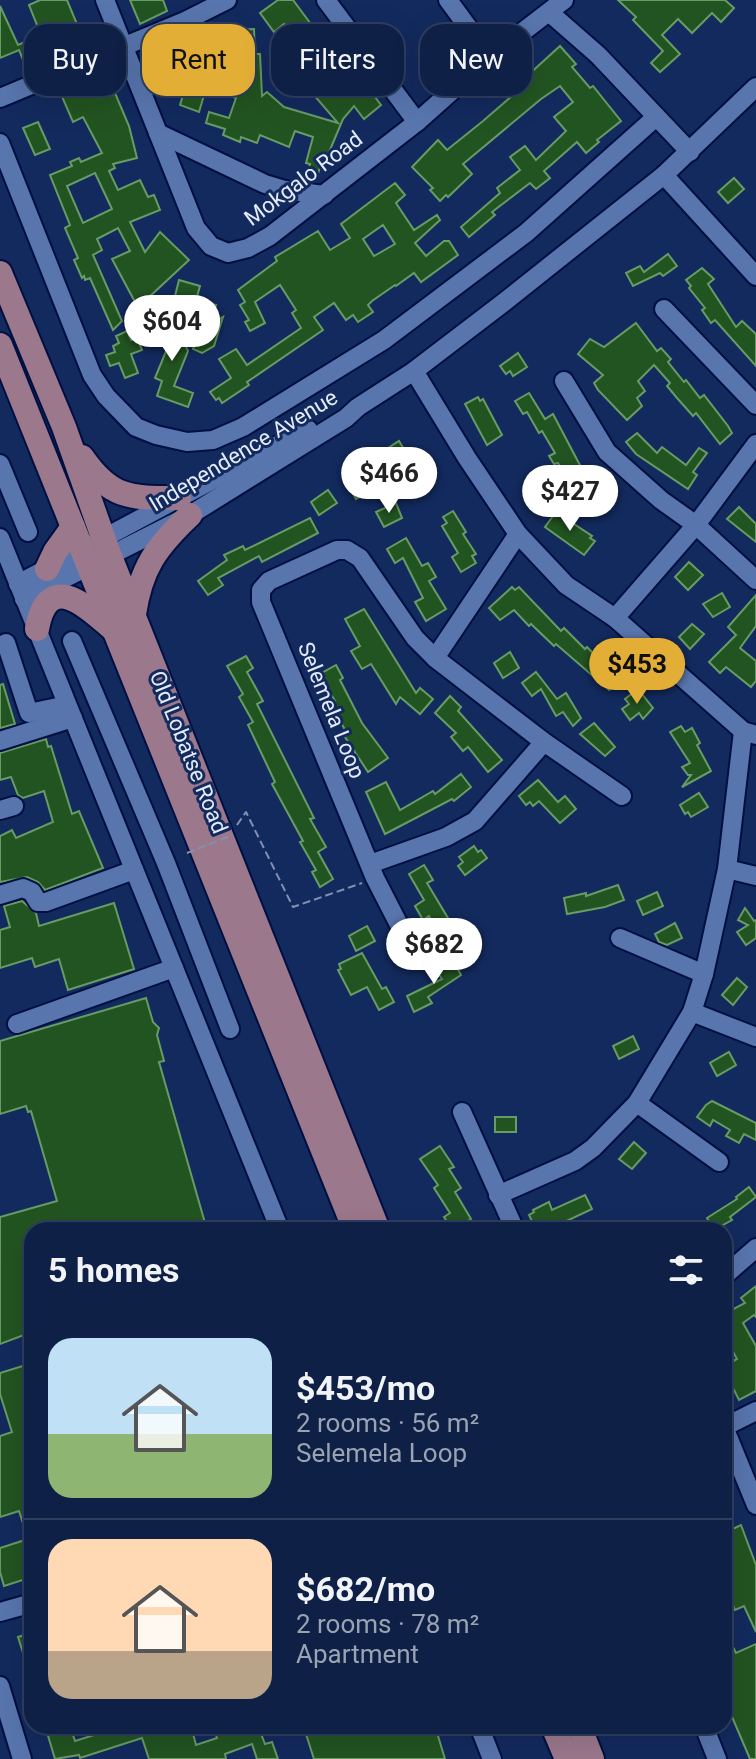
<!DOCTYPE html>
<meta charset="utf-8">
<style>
:root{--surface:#0e2046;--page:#1c2d51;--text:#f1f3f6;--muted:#9ba3b3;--line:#2e3e5f;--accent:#e3ae35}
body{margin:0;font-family:Roboto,sans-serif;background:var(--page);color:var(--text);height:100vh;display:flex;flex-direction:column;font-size:30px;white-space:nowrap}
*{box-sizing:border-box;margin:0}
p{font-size:26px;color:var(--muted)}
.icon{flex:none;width:44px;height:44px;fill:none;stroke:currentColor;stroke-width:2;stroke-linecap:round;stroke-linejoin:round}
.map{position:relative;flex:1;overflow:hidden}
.panel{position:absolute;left:24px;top:1222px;width:708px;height:512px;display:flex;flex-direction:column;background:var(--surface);border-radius:24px;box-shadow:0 8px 32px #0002,0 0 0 2px var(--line)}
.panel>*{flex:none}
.hud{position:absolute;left:24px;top:24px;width:708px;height:72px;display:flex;gap:16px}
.price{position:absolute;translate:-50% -68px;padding:0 18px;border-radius:28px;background:#fff;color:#222;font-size:26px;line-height:52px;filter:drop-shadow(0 2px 4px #0008)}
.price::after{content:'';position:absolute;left:50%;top:48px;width:24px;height:18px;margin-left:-12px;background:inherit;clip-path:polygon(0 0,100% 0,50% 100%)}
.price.selected{background:var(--accent);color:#111}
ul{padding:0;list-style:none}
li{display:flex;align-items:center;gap:24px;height:200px;padding:0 24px}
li+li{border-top:2px solid var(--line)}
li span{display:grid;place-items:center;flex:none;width:224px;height:160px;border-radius:24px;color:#555}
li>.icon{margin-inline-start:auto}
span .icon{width:96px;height:96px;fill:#fffc;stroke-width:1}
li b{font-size:34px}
h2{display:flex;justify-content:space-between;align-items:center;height:96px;padding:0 24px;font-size:34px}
.chip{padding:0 28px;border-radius:24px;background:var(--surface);box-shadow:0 8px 32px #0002,0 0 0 2px var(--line);font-size:28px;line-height:72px}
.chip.selected{background:var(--accent);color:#111}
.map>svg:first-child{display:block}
.building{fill:#225421;stroke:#689b65;stroke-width:2;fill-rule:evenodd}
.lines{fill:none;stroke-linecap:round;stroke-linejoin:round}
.minor-casing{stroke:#010f41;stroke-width:22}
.major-casing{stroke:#010f41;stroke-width:28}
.path{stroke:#8391b1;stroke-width:2;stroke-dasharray:8 4;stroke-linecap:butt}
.minor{stroke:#5875ae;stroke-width:18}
.major{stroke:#9c788c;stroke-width:24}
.path-bridge{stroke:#8391b1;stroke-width:2;stroke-dasharray:8 4;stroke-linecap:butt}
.labels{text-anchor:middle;stroke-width:6;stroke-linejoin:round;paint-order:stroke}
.street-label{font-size:22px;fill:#e5ecf9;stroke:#132a5e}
</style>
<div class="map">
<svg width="756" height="1759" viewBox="0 0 756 1759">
<rect width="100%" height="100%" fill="#132a5e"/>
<g class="building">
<polygon points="40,0 67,0 79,29 66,34 70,44 25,65 19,50 0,58 0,6 18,45 41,35 29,5"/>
<polygon points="130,0 163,0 167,11 140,24"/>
<polygon points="278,0 293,0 319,35 331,60 335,57 346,69 349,66 353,70 358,66 374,85 369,89 381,105 364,119 354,106 343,119 327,157 330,158 326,169 320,167 318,174 308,171 310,164 306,163 313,137 295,131 289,147 260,135 257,143 241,137 240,142 223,135 225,129 206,123 209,112 229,118 236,98 233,97 246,63 222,67 221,58 214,80 210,79 207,85 199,112 180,105 190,72 164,82 158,66 194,52 197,60 221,57 217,42 234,39 233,30 254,29 255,54 260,54 262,96 267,92 284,107 338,123 301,80 309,73 303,61 311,56 284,24 274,32 260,13"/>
<polygon points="618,0 725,0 734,8 721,22 712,13 692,33 678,19 662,35 680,54 660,72 651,63 663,51 633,20 636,17"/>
<polygon points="560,46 576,64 572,67 590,88 593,86 621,121 597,140 599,142 586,153 577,142 544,171 550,178 536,189 530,183 492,212 495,215 469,237 461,227 500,193 497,188 520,170 510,157 525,146 536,160 566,131 554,117 573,102 560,86 541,99 463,164 472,174 448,197 446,195 440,201 430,190 433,188 412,167 438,140 447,150 483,121 528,82 525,78"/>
<path d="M83 82 88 94 107 85 112 95 115 93 129 126 137 158 113 164 115 168 109 171 118 190 140 180 148 197 154 195 160 210 130 222 145 252 160 232 189 260 148 298 135 302 112 259 130 251 118 228 97 239 102 250 93 255 122 321 113 330 90 278 85 280 84 276 82 278 74 260 78 258 65 228 70 225 50 175 72 166 70 162 79 158 81 162 102 153 83 117 73 122 60 92ZM95 173 112 209 83 223 67 186Z"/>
<polygon points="38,122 50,149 35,155 23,128"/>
<polygon points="734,178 744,189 728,203 718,192"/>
<path d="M395 183 405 195 396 203 414 230 437 215 440 220 415 243 426 256 444 241H449L458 255 421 282 414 273 396 286 395 285 372 301 368 305 373 312 358 322 353 315 346 320 334 303 314 317 323 330 247 382 249 385 222 403 219 398 216 400 210 392 231 378 219 359 236 349 247 365 301 328 292 313 296 310 280 285 255 302 265 323 250 331 245 322 249 320 240 305 245 302 238 290 277 261 275 257 318 231 330 250 350 238 341 224ZM383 225 395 244 374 256 363 239Z"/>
<polygon points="668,254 677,266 663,276 660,273 633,286 626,273 640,266 644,272"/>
<polygon points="702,268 714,279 708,284 736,327 742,321 756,334 756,366 715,320 711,323 702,310 705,308 689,288 691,286 686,280"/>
<polygon points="179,280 200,286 196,300 216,305 211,324 223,317 214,346 202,353 193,349 202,316 172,308"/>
<polygon points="170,311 188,351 174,386 193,393 188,407 157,396 162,381 155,378 171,339 167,341 156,317"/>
<polygon points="636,323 657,351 661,348 671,359 668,362 684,382 686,380 700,398 704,395 728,426 732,433 720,444 696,413 693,416 677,398 667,386 670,383 654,365 638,381 645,391 637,398 642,406 627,420 598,390 594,383 603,375 578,354 590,339 604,347"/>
<polygon points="127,331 131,340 137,338 142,350 131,354 138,373 125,378 119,363 110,366 106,355 115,352 113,346 119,343 116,336"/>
<polygon points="518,353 527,367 513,376 510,371 506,374 500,366"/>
<polygon points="529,393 545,419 553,414 583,471 568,480 558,463 554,464 549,456 555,453 542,431 539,433 527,412 523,414 515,401"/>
<polygon points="478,397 480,401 483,399 502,435 487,445 465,404"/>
<polygon points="637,433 657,453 662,447 686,465 699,448 707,453 693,472 697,475 688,489 636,454 626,442"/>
<polygon points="399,441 416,469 421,466 429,479 414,487 410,481 409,483 388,448"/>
<polygon points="365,474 373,489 356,499 348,484"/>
<polygon points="328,490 337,503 319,515 311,502"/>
<polygon points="396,503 402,518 384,527 376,512"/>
<polygon points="739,507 756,524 756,542 727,519"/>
<polygon points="453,511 466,532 463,534 476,554 472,556 476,563 461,572 452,557 458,553 442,526 447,523 443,517"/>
<polygon points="556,512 592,536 590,538 595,541 584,555 545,527"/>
<polygon points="310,518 318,533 262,562 259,556 218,578 223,585 208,595 198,581 227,560 224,555 243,546 245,550"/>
<polygon points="406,538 422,566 428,563 436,577 429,581 446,609 426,621 415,602 423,598 403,558 395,563 387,549"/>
<polygon points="689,562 703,575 688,590 675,577"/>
<polygon points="512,587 515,590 519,587 561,631 564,628 585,649 587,647 619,680 609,690 556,644 554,646 531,624 529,626 514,610 500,620 489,608"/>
<polygon points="722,593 730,607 713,617 703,604"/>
<polygon points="756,595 756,626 740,648 756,661 756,681 751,687 726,667 720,673 709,662 736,635 728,627"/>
<polygon points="364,609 416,693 420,688 433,699 420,714 400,697 396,704 371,664 362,669 351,651 360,646 345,619"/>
<polygon points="692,624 704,634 690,649 679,637"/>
<polygon points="510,652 519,668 503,678 494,663"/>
<polygon points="246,656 253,668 247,672 263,701 257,704 314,818 310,819 326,847 318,852 333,879 320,887 312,872 316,870 300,842 303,841 272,784 275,782 248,725 253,722 239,697 243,694 227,666"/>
<polygon points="336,665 343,678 340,680 362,723 388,758 368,772 343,734 346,732 331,703 335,701 320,674"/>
<polygon points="536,672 557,699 566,693 581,718 573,726 563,712 556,716 541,689 532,696 522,683"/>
<polygon points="3,684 15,724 0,728 0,685"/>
<polygon points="638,689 653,708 643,719 639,713 630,720 622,709 629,704 625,699"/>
<polygon points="450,696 461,707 458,711 502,760 488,772 468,747 463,751 451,737 456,733 435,713"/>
<polygon points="594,723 615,747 605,756 580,734"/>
<polygon points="681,726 685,732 692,728 700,743 697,745 711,771 682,787 691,775 688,775 682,767 690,763 670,732"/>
<polygon points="46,739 48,747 51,746 72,814 79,811 103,868 45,890 38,882 27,877 0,882 0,836 12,830 16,838 53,822 44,791 23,798 18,795 11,777 0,780 0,753"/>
<polygon points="461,774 471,787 454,801 452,799 385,834 366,792 386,782 400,810 433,791 435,794"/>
<polygon points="538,780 558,802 565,796 576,809 560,823 539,801 533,806 530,802 526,805 519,796"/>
<polygon points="699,793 708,807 691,817 688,812 685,814 680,805"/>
<polygon points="474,846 478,852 481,850 487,858 465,875 458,866 463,862 459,857"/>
<polygon points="424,865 433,880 427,883 451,923 454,921 460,936 440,944 429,916 423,920 415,906 424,900 409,874"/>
<polygon points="618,885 624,900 605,907 567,914 564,898 586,893 586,896"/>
<polygon points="657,892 663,906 643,915 637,901"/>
<polygon points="22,901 36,913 39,926 114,903 134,969 68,990 59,959 35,967 32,958 0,968 0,930 10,927 4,906"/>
<polygon points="745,908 754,921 756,920 756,938 746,945 737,932 748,925 738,920"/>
<polygon points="675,923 682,938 667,945 659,942 655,934"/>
<polygon points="367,926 375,941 356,951 349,936"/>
<polygon points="362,953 382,989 386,987 394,1002 379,1010 367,987 351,995 338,970 341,969 339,964"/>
<polygon points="452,959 461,975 428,997 432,1003 414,1012 407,996 442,979 436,970"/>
<polygon points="737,978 747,987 733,1005 722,995"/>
<polygon points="146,998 153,1022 159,1028 157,1035 164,1061 159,1062 207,1230 32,1230 32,1332 0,1344 0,1217 57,1201 31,1111 28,1112 26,1106 0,1114 0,1041"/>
<polygon points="633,1036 639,1049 619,1059 613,1046"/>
<polygon points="729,1052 736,1065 717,1076 710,1063"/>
<polygon points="712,1101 756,1123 756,1140 744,1134 739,1143 726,1136 730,1130 713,1120 710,1126 697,1117 706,1105"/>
<rect x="495" y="1117" width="21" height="15"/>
<polygon points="634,1142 646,1153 632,1169 619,1159"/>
<polygon points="440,1146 454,1167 449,1169 461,1188 455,1192 471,1219 452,1230 444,1217 450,1213 434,1188 438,1185 420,1159"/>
<polygon points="749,1187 756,1197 730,1217 732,1220 714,1230 707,1218 737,1199 736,1197"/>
<polygon points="585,1195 592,1209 558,1225 560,1230 536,1230 529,1215 534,1212 533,1210 549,1202 552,1210"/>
<polygon points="756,1286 756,1317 754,1315 743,1323 756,1346 756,1391 739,1400 728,1378 724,1380 724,1366 737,1359 724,1335 724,1314 745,1303 741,1298"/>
<polygon points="32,1363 32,1421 24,1424 32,1452 32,1577 4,1586 0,1572 0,1548 28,1539 19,1511 0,1517 0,1436 12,1432 0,1394 0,1373"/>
<polygon points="741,1525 756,1565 756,1632 744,1606 735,1610 724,1587 724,1533"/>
<polygon points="724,1629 736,1653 756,1644 756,1759 750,1759 724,1698"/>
<polygon points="32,1633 32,1675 30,1675 18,1637"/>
<polygon points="54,1726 70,1726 75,1741 123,1726 191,1726 196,1745 217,1738 213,1726 258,1726 265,1744 272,1742 278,1759 257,1759 252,1744 225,1754 226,1759 149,1759 142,1738 80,1758 79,1755 55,1759 46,1729"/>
<polygon points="310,1726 435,1726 445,1759 314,1759 304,1728"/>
</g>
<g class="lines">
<g class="minor-casing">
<g id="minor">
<polyline points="105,0 196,228 211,246 228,253 248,248 270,236 417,122 490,57 564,0"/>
<polyline points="326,0 417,122"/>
<polyline points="448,0 490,57"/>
<polyline points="550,13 598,55 690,152"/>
<polyline points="0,98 185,21 227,0"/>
<polyline points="158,133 265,184 285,190 324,195"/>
<polyline points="0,143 92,375 106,396 136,427 156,435 187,442 213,440 243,427 384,340 526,233 656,117"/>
<polyline points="664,175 756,276"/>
<polyline points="664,309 756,405"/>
<polyline points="414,371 467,458 518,534 566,585 615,618 743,731 756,735"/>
<polyline points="564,381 607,452 661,500 696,525 756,580"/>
<polyline points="0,464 28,532"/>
<polyline points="0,538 280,1230"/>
<polyline points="18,584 308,429"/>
<polyline points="24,599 190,515 346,418 358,407 414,371 503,303 664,175 756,87"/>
<polyline points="615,618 696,525 756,444"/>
<polyline points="72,641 166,863 230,1029"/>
<polyline points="6,643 29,713 67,705"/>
<polyline points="435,658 518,534"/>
<polyline points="0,741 73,718"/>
<polyline points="0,810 14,806"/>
<polyline points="370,864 446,837 475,821 544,742"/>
<polyline points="727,869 756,876"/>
<polyline points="0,895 23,888 32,892 38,902 46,902 134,870"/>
<polyline points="620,938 704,974"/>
<polyline points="413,952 375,878 261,602 261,590 269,581 337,550 347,550 360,558 415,638 435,658 544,742 622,796"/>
<polyline points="692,1012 756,1037"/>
<polyline points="17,1024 174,968"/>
<polyline points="637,1103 719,1162"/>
<polyline points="462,1112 515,1230"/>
<polyline points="498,1195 575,1161 593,1148 637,1103 692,1012 704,974 727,869 743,731"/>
<polyline points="724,1276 756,1248"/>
<polyline points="724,1427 756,1505"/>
<polyline points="724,1427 756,1411"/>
<polyline points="0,1612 32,1603"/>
<polyline points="0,1686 22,1759"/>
<polyline points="479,1726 492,1759"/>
<polyline points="704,1726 717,1759"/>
</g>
</g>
<g class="major-casing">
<g id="major">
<polyline points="0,273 64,427 109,554 378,1230"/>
<polyline points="0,345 355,1230"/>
<path d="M82 457C111 499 130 498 179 498"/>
<polyline points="47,569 55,552 73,527"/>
<path d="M134 614C141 568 156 547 190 515"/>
<path d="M37 629C48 569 86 606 113 629"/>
<polyline points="553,1726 567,1759"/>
<polyline points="579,1726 592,1759"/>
</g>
</g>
<polyline class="path" points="237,825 246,812 293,907 362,883"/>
<use href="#minor" class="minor"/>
<use href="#major" class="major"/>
<polyline class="path-bridge" points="187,853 230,836"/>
</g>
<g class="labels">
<g class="street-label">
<text transform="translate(303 178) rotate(-37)" y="8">Mokgalo Road</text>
<text transform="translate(243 450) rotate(-31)" y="8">Independence Avenue</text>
<text transform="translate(332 710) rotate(68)" y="8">Selemela Loop</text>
<text transform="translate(189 752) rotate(68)" y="8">Old Lobatse Road</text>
</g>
</g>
</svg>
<b class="price" style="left:172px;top:363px">$604</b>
<b class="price" style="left:389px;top:515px">$466</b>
<b class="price" style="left:570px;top:533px">$427</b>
<b class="price selected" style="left:637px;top:706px">$453</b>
<b class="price" style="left:434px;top:986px">$682</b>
<div class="hud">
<a class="chip">Buy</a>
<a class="chip selected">Rent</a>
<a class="chip">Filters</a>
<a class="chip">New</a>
</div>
<section class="panel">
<h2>5 homes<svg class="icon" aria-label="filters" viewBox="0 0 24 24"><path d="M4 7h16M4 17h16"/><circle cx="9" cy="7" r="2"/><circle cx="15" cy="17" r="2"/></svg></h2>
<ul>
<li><span style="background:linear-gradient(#bfe0f5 60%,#8fb573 0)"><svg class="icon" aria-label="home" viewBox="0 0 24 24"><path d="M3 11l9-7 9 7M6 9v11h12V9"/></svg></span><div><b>$453/mo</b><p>2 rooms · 56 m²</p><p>Selemela Loop</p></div></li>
<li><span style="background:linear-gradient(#ffd9b3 70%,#b9a48a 0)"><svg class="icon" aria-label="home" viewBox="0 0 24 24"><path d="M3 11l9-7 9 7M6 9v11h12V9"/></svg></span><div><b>$682/mo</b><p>2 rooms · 78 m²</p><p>Apartment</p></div></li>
</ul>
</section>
</div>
